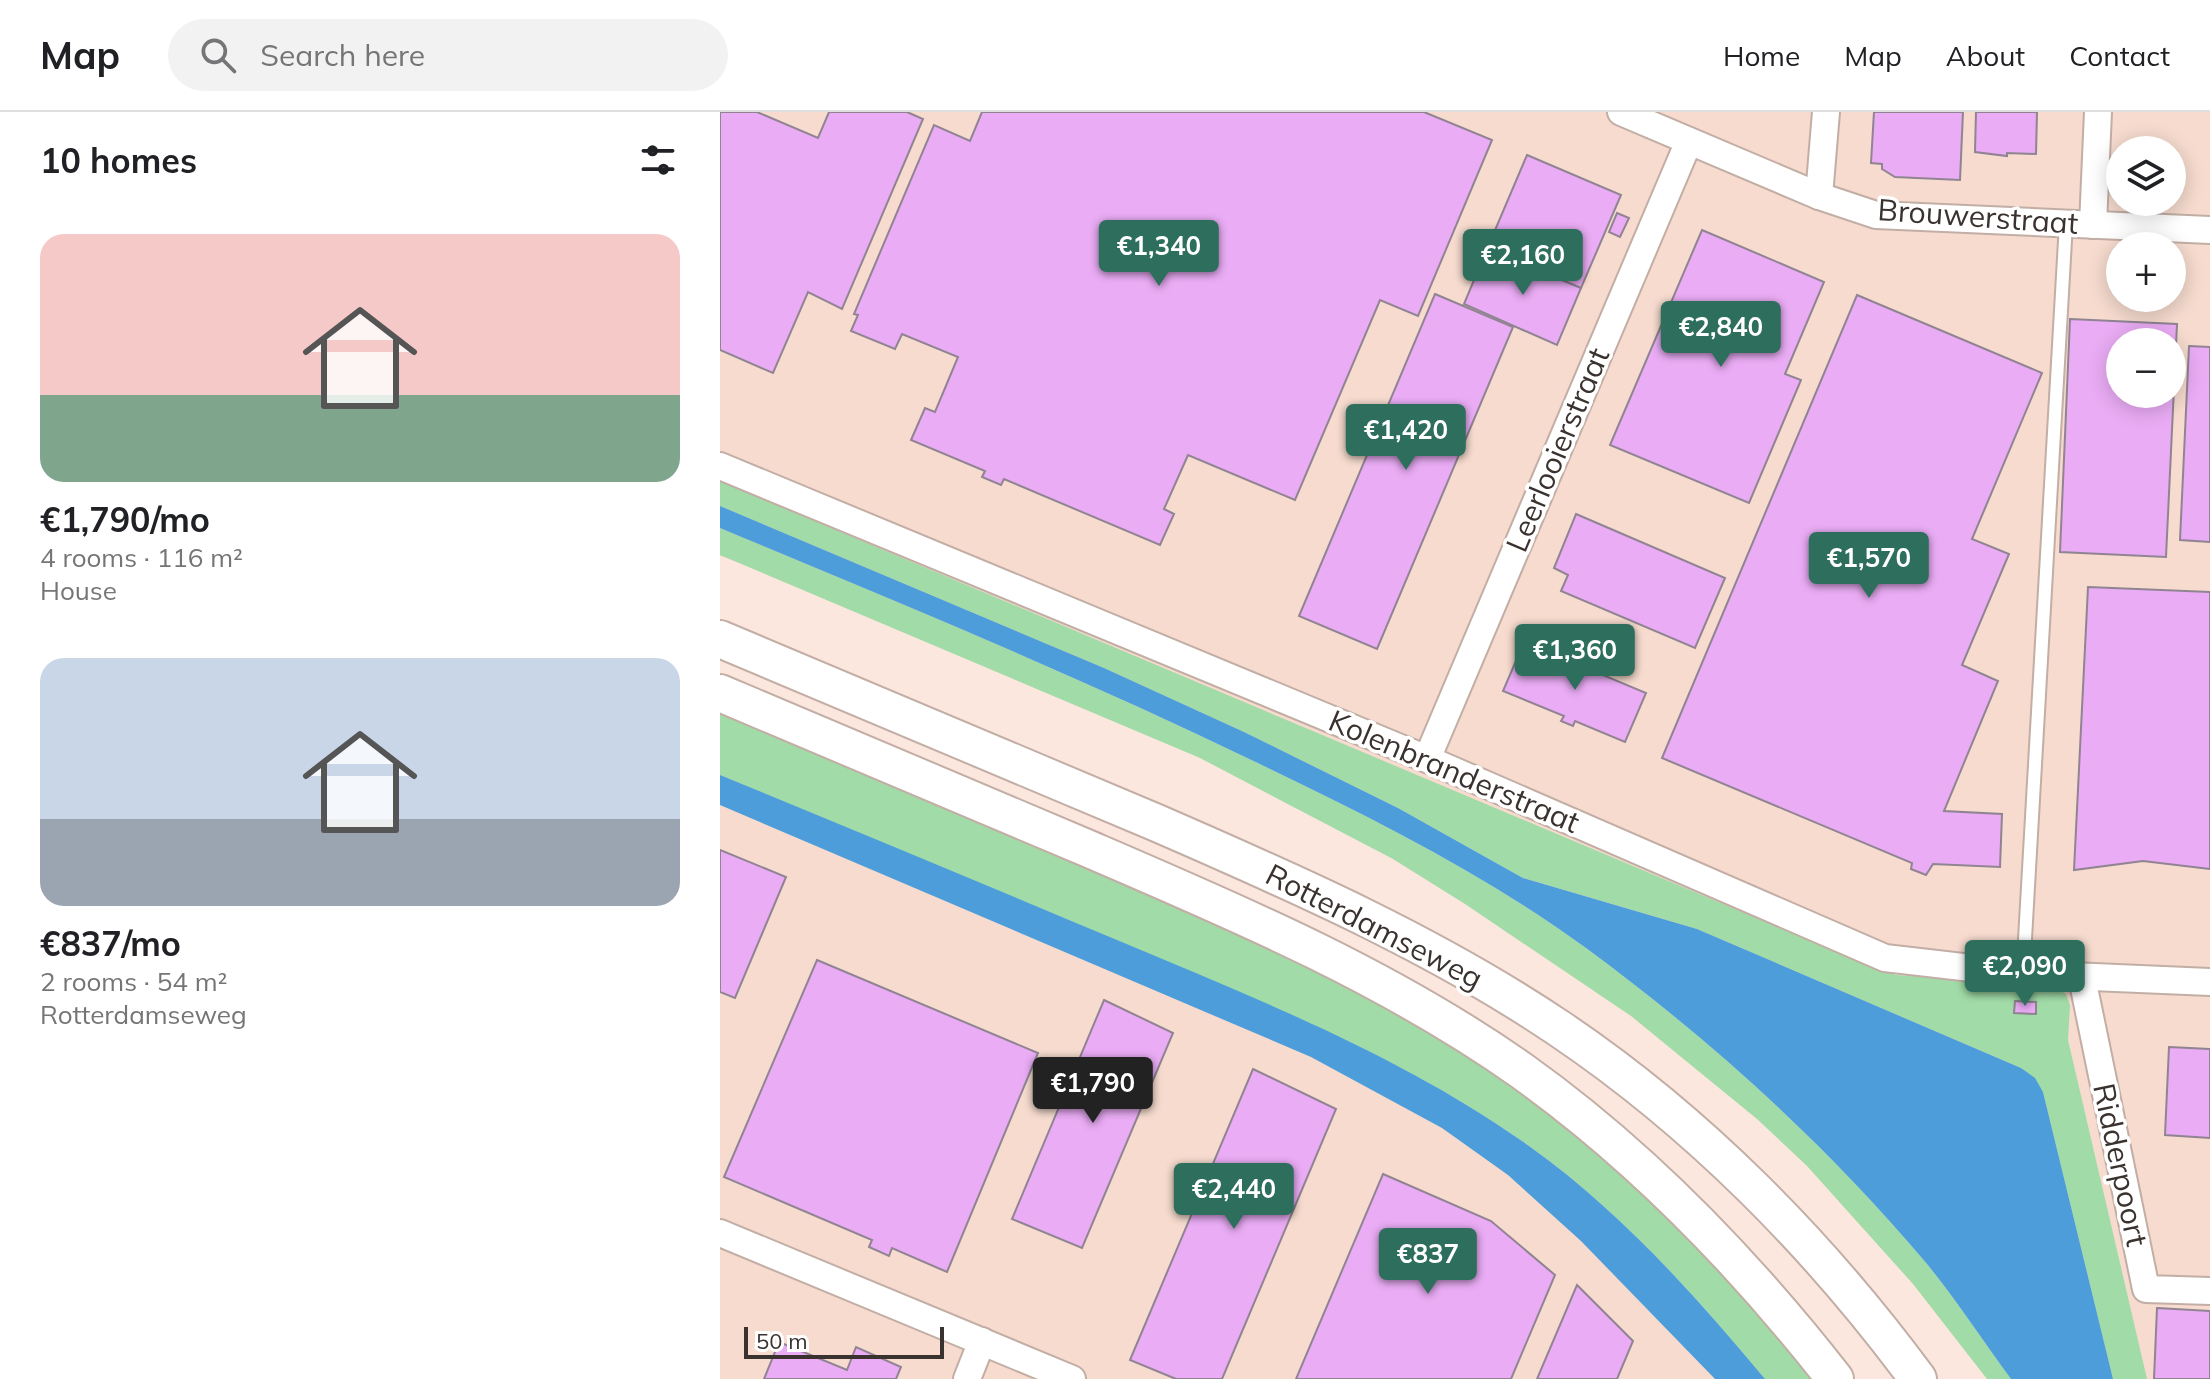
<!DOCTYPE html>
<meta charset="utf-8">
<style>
:root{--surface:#fff;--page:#f2f2f2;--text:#202124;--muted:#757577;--line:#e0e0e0;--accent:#2d6e5c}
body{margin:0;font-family:Mulish,sans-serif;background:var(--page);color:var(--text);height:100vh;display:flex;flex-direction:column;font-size:30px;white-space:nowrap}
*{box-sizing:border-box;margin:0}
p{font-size:26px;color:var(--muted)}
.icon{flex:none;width:44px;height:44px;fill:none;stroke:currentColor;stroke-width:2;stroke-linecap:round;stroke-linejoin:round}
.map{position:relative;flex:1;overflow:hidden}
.details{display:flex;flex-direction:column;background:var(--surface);width:720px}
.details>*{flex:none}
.controls{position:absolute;left:1386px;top:24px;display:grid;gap:16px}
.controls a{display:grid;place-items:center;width:80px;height:80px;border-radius:50%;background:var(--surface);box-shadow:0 4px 20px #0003;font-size:40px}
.scale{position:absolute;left:24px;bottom:20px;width:200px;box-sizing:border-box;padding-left:8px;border:4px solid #3a322f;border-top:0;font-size:22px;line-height:28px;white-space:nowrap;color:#3a322f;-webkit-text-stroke:6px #fff;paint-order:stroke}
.price{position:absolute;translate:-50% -68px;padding:0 18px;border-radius:8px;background:var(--accent);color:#fff;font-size:26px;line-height:52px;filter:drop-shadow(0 2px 4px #0008)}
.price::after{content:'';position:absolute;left:50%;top:48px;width:24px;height:18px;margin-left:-12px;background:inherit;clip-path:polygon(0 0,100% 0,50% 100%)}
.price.on{background:#222;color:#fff}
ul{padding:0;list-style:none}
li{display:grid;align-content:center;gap:16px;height:424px;padding:0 40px}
li span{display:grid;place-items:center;height:248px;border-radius:24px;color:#555}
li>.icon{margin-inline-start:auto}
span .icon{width:144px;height:144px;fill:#fffc;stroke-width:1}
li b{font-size:34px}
h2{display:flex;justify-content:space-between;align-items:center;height:96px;padding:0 40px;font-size:34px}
header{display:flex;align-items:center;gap:48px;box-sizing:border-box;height:112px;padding:0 40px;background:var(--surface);border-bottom:2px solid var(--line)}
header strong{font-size:38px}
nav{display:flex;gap:44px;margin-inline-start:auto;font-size:28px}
.search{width:560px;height:72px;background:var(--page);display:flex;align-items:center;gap:20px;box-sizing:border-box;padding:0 28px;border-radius:44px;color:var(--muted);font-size:30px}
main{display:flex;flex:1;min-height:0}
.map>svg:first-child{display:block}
.built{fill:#f6dbce;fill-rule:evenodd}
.green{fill:#a1dba7}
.water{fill:#4c9dda}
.building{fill:#eaacf5;stroke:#908492;stroke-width:2;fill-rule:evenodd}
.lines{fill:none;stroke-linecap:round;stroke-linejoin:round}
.lane-casing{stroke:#c2aea5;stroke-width:16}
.street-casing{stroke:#c2aea5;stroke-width:30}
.secondary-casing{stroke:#c2aea5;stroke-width:40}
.lane{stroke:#fff;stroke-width:12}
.street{stroke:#fff;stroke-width:26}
.secondary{stroke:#fff;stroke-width:36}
.labels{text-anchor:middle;stroke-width:7;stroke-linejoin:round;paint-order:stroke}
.street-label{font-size:30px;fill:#3a322f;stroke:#fff}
</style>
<header>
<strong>Map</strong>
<div class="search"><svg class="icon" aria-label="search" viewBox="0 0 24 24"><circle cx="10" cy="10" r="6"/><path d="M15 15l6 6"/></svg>Search here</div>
<nav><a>Home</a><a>Map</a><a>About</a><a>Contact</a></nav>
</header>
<main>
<section class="details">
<h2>10 homes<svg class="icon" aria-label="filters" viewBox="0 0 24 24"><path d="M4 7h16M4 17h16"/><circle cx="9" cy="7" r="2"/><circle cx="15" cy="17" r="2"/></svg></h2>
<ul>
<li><span style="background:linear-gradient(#f6c9c9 65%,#7fa58c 0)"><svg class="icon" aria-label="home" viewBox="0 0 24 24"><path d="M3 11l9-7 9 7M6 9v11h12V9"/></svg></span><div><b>€1,790/mo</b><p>4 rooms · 116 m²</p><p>House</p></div></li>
<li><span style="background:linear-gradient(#c9d6e8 65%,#9aa5b1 0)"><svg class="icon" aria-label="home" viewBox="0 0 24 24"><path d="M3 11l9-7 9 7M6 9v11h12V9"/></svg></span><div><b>€837/mo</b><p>2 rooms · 54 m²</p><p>Rotterdamseweg</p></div></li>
</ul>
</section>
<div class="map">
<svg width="1490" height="1267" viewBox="0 0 1490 1267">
<rect width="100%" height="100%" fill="#fce7de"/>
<g class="built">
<path d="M0 0H1490V1267H1389L1320 977 665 685 0 444ZM1400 38H1452V90H1400ZM1400 134H1452V186H1400ZM1400 230H1452V282H1400Z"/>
<polygon points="0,620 577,873 1070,1267 0,1267"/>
</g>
<g class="green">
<polygon points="0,369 1138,849 1176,863 1331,873 1346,882 1350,893 1348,928 1427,1267 1393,1267 1323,980 1301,956 977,817 803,766 678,696 524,620 384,556 0,394"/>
<path d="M0 416C185 493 370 569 550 657 658 709 769 765 866 836 991 928 1107 1033 1207 1152 1237 1189 1263 1229 1291 1267H1267L1193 1172 1087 1054 1037 1007 911 904 745 792 673 747 480 646 0 443Z"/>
<path d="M0 602C135 659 270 714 405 772 556 836 705 903 835 1005 934 1083 1016 1175 1100 1267H1045C975 1183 899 1098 809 1034 688 948 550 893 415 836 276 778 138 720 0 663Z"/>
</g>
<g class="water">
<path d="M0 394 384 556 524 620 678 696 803 766 977 817 1301 956 1315 966 1323 980 1393 1267H1291C1263 1229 1237 1189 1207 1152 1107 1033 991 928 866 836 769 765 658 709 550 657 370 569 185 493 0 416Z"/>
<path d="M0 663C137 719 273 776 409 833 547 891 687 947 809 1034 899 1098 975 1183 1045 1267H995L861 1129 788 1063 722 1016 591 945 0 693Z"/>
</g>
<g class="building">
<polygon points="0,0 37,0 98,26 109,0 187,0 203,7 122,197 88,180 53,261 0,238"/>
<polygon points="262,0 704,0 772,28 698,204 660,188 575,388 468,343 444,397 454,402 440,433 284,367 281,373 262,365 265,359 191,328 205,296 215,300 238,245 182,222 175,237 131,219 138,203 134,202 214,13 250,29"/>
<polygon points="1154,0 1243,0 1240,68 1175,65 1162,57 1162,52 1151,51"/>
<polygon points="1256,0 1317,0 1316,42 1287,41 1287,44 1255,40"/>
<polygon points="807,43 901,83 861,176 767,137"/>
<polygon points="897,101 909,106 900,125 889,120"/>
<polygon points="982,118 1104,170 1065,262 1081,268 1029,391 890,333"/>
<polygon points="767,137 861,176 837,233 744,192"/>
<polygon points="715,182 793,215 657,537 579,504"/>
<polygon points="1137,183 1322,261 1252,427 1289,442 1242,553 1278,569 1224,699 1282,702 1280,755 1213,752 1206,763 1191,757 1192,751 942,646"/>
<path d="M1350 207 1457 212 1446 445 1340 440ZM1400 230H1452V282H1400Z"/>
<polygon points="1469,234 1490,235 1490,430 1460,428"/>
<polygon points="856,402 1005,466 975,536 841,479 848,463 834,456"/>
<polygon points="1368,475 1490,480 1490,757 1423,749 1354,758"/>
<polygon points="804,530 926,581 905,630 855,609 853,614 841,609 844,604 783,579"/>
<polygon points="0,738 66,765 15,886 0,880"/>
<polygon points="97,848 318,941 227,1160 172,1136 169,1144 149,1135 152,1128 4,1065"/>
<polygon points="384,888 453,921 362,1136 292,1107"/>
<polygon points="1295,889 1316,890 1316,902 1294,901"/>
<polygon points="1449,935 1490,937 1490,1026 1445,1023"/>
<polygon points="533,957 616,997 502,1267 456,1267 410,1248"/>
<polygon points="663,1062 771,1109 835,1163 791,1267 576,1267"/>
<polygon points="857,1173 913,1229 897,1267 817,1267"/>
<polygon points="1437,1196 1490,1199 1490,1267 1434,1267"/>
<polygon points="59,1230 127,1258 136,1235 181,1255 176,1267 44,1267"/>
</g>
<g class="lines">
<g class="lane-casing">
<polyline id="lane" points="1303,862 1346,111"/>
</g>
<g class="street-casing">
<g id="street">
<polyline points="901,0 1099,84 1156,103 1490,118"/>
<polyline points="1099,84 1106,0"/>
<polyline points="1373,113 1378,0"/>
<polyline points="0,354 707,647 1165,846 1303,862 1490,870"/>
<polyline points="707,647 969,29"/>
<polyline points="1362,866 1426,1177 1490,1179"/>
<polyline points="0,1121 352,1267"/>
<polyline points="247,1267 262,1229"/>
</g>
</g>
<g class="secondary-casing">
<g id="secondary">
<path d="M0 527C146 588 292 649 437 711 575 771 714 832 840 917 978 1010 1099 1133 1198 1267"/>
<path d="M0 581C123 633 246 685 369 737 518 801 669 865 802 959 921 1044 1025 1152 1115 1267"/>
</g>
</g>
<use href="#lane" class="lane"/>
<use href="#street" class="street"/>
<use href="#secondary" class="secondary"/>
</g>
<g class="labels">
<g class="street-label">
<text transform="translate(1258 105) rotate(4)" y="10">Brouwerstraat</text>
<text transform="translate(838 338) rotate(-67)" y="10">Leerlooierstraat</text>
<text transform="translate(734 660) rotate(23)" y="10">Kolenbranderstraat</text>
<text transform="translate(654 815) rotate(27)" y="10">Rotterdamseweg</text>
<text transform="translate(1400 1053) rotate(78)" y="10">Ridderpoort</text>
</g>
</g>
</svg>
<div class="controls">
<a><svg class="icon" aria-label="layers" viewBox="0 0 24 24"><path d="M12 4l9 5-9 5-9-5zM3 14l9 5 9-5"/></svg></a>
<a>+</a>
<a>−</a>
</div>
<div class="scale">50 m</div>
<b class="price" style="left:439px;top:176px">€1,340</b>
<b class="price" style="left:803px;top:185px">€2,160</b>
<b class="price" style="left:1001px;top:257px">€2,840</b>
<b class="price" style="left:686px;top:360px">€1,420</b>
<b class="price" style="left:1149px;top:488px">€1,570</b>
<b class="price" style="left:855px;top:580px">€1,360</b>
<b class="price" style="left:1305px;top:896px">€2,090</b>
<b class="price on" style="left:373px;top:1013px">€1,790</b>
<b class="price" style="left:514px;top:1119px">€2,440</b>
<b class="price" style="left:708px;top:1184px">€837</b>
</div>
</main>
